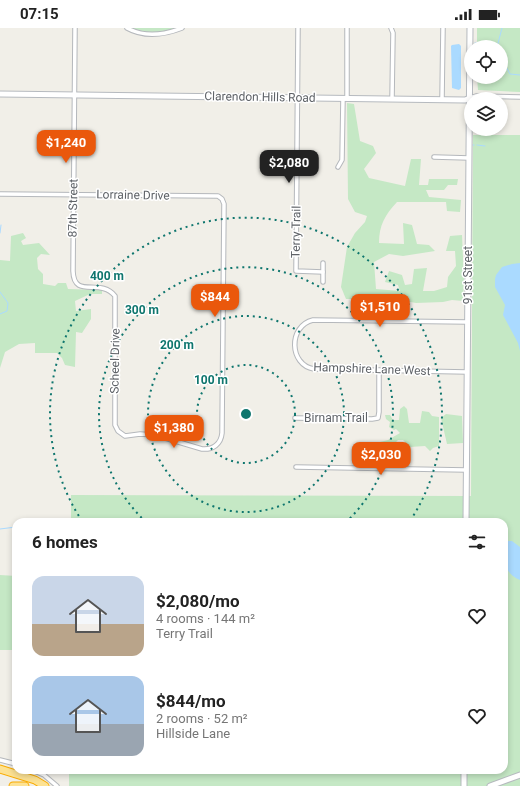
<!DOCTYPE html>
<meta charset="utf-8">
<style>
:root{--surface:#fff;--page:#f2f2f2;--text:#222;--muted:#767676;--accent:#ea580c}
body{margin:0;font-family:Roboto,sans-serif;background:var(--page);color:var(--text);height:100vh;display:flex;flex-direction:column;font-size:15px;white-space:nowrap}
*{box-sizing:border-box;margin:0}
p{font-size:13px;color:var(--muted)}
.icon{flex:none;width:22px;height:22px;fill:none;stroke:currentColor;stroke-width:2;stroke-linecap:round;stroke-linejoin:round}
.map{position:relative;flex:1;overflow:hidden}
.drawer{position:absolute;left:12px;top:490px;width:496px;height:256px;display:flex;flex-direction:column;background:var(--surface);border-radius:12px;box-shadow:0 2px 6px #0003}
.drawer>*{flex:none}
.tools{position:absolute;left:464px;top:12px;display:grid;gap:8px}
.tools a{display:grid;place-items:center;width:44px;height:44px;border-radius:50%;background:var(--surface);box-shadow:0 2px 6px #0003;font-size:20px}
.price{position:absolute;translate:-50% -34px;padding:0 9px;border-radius:8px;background:var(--accent);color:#fff;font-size:13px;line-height:26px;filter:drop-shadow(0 1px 2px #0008)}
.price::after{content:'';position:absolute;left:50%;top:24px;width:12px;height:9px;margin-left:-6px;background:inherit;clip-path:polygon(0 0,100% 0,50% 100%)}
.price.active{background:#222;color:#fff}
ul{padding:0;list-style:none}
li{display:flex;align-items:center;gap:12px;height:100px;padding:0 20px}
li span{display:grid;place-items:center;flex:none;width:112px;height:80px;border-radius:12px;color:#555}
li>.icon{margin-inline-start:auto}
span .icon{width:48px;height:48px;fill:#fffc;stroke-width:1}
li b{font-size:17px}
h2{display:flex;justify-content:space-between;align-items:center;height:48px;padding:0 20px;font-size:17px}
.status{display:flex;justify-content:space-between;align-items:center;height:28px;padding:0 20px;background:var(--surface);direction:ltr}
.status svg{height:11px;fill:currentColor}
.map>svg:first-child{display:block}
.green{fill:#c5e8c5}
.water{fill:#aadaff}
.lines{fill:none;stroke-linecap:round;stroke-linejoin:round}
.stream{stroke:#aadaff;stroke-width:1}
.street-casing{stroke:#b5b8bc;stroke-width:5.5}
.secondary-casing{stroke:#b6babf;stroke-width:7}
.highway-casing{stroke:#f9ab00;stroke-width:9}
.street{stroke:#fff;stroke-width:3.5}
.secondary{stroke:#fff;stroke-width:5}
.highway{stroke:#fde293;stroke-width:7}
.ring{fill:none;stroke:#0f766e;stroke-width:2;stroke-dasharray:2 4}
.labels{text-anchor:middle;stroke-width:3;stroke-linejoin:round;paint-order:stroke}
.street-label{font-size:12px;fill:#5f6368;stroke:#fff}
.centre{fill:#0f766e;stroke:#fff;stroke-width:2}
.ring-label{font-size:12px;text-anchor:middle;font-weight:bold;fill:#0f766e;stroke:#fff;stroke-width:3;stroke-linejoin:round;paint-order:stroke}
</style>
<div class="status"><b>07:15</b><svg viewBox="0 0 49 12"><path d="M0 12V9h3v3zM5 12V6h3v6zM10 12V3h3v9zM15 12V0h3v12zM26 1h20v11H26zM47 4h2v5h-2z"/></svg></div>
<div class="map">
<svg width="520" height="758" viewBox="0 0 520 758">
<rect width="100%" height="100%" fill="#f1efe8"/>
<g class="green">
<polygon points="127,0 182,0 151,7"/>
<polygon points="477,0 520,0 520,64 478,62 477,49 501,49 501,19 477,19"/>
<path d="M347 75 354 76 360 113 373 118 376 125 364 141 369 150 405 158 411 131H421L419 157H428L429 151H458L457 157H448L444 162H426L429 169 461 172 460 184 447 183 446 174H397C385 187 379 197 379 215L404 216 403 195 412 197 417 216 429 217 435 223 403 228 389 226 374 234 376 261 400 263 398 257 385 254 389 243 402 247 405 257 412 256 414 241 427 240 423 263H434L447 259 448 249 456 238 455 223H446L450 208 462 207 464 252 463 273 452 272 443 274 416 275 400 272 389 275 382 271H346L341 259 347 219 355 205 365 194 367 188 355 184 348 171Z"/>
<polygon points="473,107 520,107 520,758 69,758 69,742 504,742 504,494 71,494 71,467 471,468"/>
<polygon points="23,205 26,210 21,213 23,217 39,215 50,227 41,226 37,230 38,241 43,246 43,256 55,258 58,255 66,255 68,261 102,262 102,266 90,266 75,273 76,283 91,281 91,291 82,305 76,304 75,339 65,337 62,330 57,325 35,325 35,315 19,316 5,324 0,340 0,232 10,233 11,208"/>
<polygon points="404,378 407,381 409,395 420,395 422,383 429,384 432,388 439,389 439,418 433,420 430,423 425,418 410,419 403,412 398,412 395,415 379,417 380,414 388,412 400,405 396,401 394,402 389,399 390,394 386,391 385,387 390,387 393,392 399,392 400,381"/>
<polygon points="446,386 462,388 463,415 447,416 441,390"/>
<polygon points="0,547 16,548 16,622 0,622"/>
</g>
<g class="water">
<polygon points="459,16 461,18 461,60 459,62 452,60 451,18 452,17"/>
<polygon points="520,235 520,323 518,315 503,287 505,277 495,259 495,251 496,247 502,239 512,236"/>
<path d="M505 513H512L520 519V552C504 546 501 529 505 513Z"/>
</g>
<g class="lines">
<g class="stream">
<polyline points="475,15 485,15 490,19"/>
<polyline points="497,19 502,0"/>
<polyline points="501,27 504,29 504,35 510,46 520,47"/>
<polyline points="473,117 474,117"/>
<polyline points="477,117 485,118"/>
<polyline points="0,205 1,197"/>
<polyline points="0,264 8,275 7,283 0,286"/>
<polyline points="0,501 16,499"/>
</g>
<g class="street-casing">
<g id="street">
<path d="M127 0C145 10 164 7 182 0"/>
<polyline points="298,0 296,243 323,244"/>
<polyline points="391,0 393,5 392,71"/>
<polyline points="347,70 347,0"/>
<polyline points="470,70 476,68 520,69"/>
<polyline points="442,71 443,0"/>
<polyline points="434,129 469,130"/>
<polyline points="338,139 342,132 343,70"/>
<path d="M0 166 218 168 222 171 224 176 222 405C221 416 213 422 202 421L155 407 140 406 125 408 118 403 115 397V268C100 249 74 272 73 243 74 162 74 81 75 0"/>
<polyline points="323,235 323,254"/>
<path d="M467 344 314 341C289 337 288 298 313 292L467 294"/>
<polyline points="295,390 372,391 378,390 379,384 379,342"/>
<polyline points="296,439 466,442"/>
<polyline points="0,732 16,736"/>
<polyline points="32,742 44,747 57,758"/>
</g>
</g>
<g class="secondary-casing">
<g id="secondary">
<polyline points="0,66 465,72 470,70"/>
<polyline points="466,494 470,0"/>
<polyline points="464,758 464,742"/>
<polyline points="490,758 520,747"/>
</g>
</g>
<g class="highway-casing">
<g id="highway">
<polyline points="0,741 35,752 45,758"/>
<polyline points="13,758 25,758"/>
</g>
</g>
<use href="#street" class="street"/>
<use href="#secondary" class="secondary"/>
<use href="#highway" class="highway"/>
</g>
<g class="ring">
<circle cx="246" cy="386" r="49"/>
<circle cx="246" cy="386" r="98"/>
<path d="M146 494A147 147 0 1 1 346 494"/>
<path d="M82 493A196 196 0 1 1 410 493"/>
</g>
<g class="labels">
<g class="street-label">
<text transform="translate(260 69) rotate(1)" y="4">Clarendon Hills Road</text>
<text transform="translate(133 167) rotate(1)" y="4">Lorraine Drive</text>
<text transform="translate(73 180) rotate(-89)" y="4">87th Street</text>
<text transform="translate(296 204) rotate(-89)" y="4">Terry Trail</text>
<text transform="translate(468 247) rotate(-90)" y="4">91st Street</text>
<text transform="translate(115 333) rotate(-89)" y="4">Scheel Drive</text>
<text transform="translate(372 341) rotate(2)" y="4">Hampshire Lane West</text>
<text x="336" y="394">Birnam Trail</text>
</g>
</g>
<circle cx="246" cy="386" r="6" class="centre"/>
<g class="ring-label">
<text x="107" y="252">400 m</text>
<text x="142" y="286">300 m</text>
<text x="177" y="321">200 m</text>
<text x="211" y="356">100 m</text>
</g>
</svg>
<div class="tools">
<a><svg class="icon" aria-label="locate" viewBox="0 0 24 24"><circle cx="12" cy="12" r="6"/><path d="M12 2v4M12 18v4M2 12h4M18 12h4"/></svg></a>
<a><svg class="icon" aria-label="layers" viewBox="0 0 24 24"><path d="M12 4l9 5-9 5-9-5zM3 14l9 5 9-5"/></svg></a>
</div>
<b class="price" style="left:66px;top:136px">$1,240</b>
<b class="price active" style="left:289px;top:156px">$2,080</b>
<b class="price" style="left:215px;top:290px">$844</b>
<b class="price" style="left:380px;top:300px">$1,510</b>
<b class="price" style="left:174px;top:421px">$1,380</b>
<b class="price" style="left:381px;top:448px">$2,030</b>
<section class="drawer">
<h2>6 homes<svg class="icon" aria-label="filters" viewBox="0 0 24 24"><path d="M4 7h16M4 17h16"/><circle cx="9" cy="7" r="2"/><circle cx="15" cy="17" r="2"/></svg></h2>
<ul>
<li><span style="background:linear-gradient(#c9d6e8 60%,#b9a48a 0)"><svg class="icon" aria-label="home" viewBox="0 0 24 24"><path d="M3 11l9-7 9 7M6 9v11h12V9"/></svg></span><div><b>$2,080/mo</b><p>4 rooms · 144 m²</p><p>Terry Trail</p></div><svg class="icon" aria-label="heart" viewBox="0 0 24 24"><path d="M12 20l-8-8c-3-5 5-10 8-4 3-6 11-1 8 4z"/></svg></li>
<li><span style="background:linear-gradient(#a9c7e8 60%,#9aa5b1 0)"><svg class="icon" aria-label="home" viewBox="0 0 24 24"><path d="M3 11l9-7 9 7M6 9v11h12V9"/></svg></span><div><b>$844/mo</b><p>2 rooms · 52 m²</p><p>Hillside Lane</p></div><svg class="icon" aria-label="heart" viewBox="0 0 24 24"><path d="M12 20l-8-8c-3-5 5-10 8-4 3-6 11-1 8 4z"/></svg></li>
</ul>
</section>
</div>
